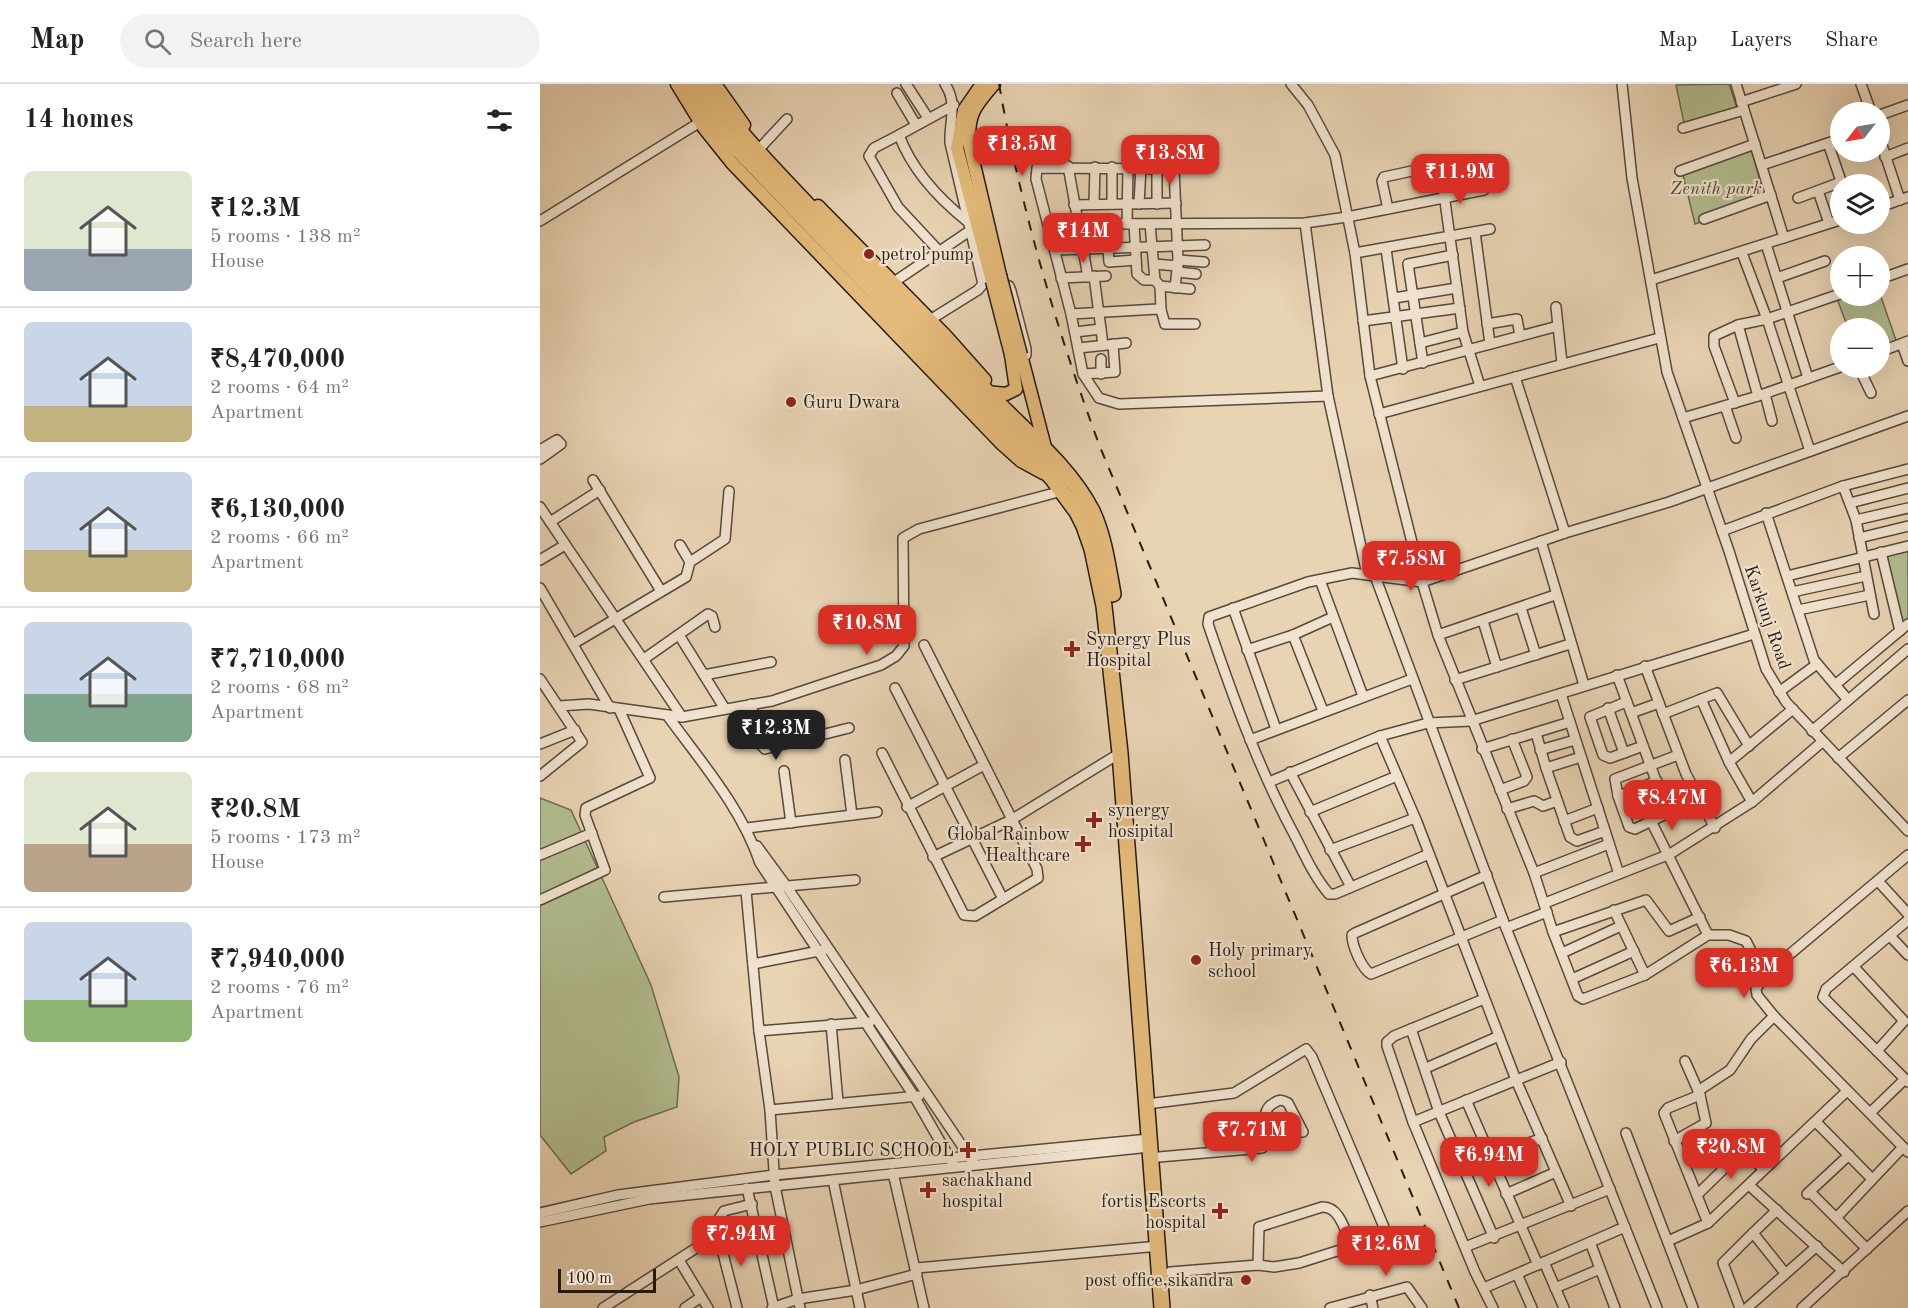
<!DOCTYPE html>
<meta charset="utf-8">
<style>
:root{--surface:#fff;--page:#f2f2f2;--text:#222;--muted:#767676;--line:#e0e0e0;--accent:#d93025}
body{margin:0;font-family:"Old Standard TT",serif;background:var(--page);color:var(--text);height:100vh;display:flex;flex-direction:column;font-size:22px;white-space:nowrap}
*{box-sizing:border-box;margin:0}
p{font-size:20px;color:var(--muted)}
.icon{flex:none;width:33px;height:33px;fill:none;stroke:currentColor;stroke-width:2;stroke-linecap:round;stroke-linejoin:round}
.map{position:relative;flex:1;overflow:hidden}
.sheet{display:flex;flex-direction:column;background:var(--surface);width:540px}
.sheet>*{flex:none}
.needle{width:39px;rotate:239deg}
.fabs{position:absolute;left:1290px;top:18px;display:grid;gap:12px}
.fabs a{display:grid;place-items:center;width:60px;height:60px;border-radius:50%;background:var(--surface);box-shadow:0 6px 24px #0002;font-size:30px}
.scale{position:absolute;left:18px;bottom:15px;width:98px;box-sizing:border-box;padding-left:6px;border:3px solid #271b14;border-top:0;font-size:16px;line-height:21px;white-space:nowrap;color:#271b14;-webkit-text-stroke:4px #f0e2ce;paint-order:stroke}
.price{position:absolute;translate:-50% -51px;padding:0 14px;border-radius:12px;background:var(--accent);color:#fff;font-size:20px;line-height:39px;filter:drop-shadow(0 2px 3px #0008)}
.price::after{content:'';position:absolute;left:50%;top:36px;width:18px;height:14px;margin-left:-9px;background:inherit;clip-path:polygon(0 0,100% 0,50% 100%)}
.price.selected{background:#222;color:#fff}
ul{padding:0;list-style:none}
li{display:flex;align-items:center;gap:18px;height:150px;padding:0 24px}
li+li{border-top:2px solid var(--line)}
li span{display:grid;place-items:center;flex:none;width:168px;height:120px;border-radius:9px;color:#555}
li>.icon{margin-inline-start:auto}
span .icon{width:72px;height:72px;fill:#fffc;stroke-width:1}
li b{font-size:26px}
h2{display:flex;justify-content:space-between;align-items:center;height:72px;padding:0 24px;font-size:26px}
header{display:flex;align-items:center;gap:36px;box-sizing:border-box;height:84px;padding:0 30px;background:var(--surface);border-bottom:2px solid var(--line)}
header strong{font-size:28px}
nav{display:flex;gap:33px;margin-inline-start:auto;font-size:21px}
.search{width:420px;height:54px;background:var(--page);display:flex;align-items:center;gap:15px;box-sizing:border-box;padding:0 21px;border-radius:33px;color:var(--muted);font-size:22px}
main{display:flex;flex:1;min-height:0}
.map>svg:first-child{display:block}
.green{fill:#b2be90;stroke:#6c6c52;stroke-width:1.5}
.lines{fill:none;stroke-linecap:round;stroke-linejoin:round}
.minor-casing{stroke:#57493c;stroke-width:12}
.major-casing{stroke:#271b14;stroke-width:15}
.highway-casing{stroke:#271b14;stroke-width:18}
.minor{stroke:#f0e2ce;stroke-width:9}
.major{stroke:#e4ba7a;stroke-width:12}
.highway{stroke:#e4ba7a;stroke-width:15}
.rail{stroke:#271b14;stroke-width:2;stroke-dasharray:10 10;stroke-linecap:butt}
.major-bridge-casing{stroke:#271b14;stroke-width:15;stroke-linecap:butt}
.major-bridge{stroke:#e4ba7a;stroke-width:12}
.poi-dot{fill:#8f2418;stroke:#f0e2ce;stroke-width:2}
.labels{text-anchor:middle;stroke-width:4.5;stroke-linejoin:round;paint-order:stroke}
.park-label{font-size:18px;font-style:italic;fill:#514c39;stroke:#f0e2ce}
.poi-label{font-size:18px;fill:#271b14;stroke:#f0e2ce;text-anchor:start}
.street-label{font-size:18px;fill:#271b14;stroke:#f0e2ce}
</style>
<header>
<strong>Map</strong>
<div class="search"><svg class="icon" aria-label="search" viewBox="0 0 24 24"><circle cx="10" cy="10" r="6"/><path d="M15 15l6 6"/></svg>Search here</div>
<nav><a>Map</a><a>Layers</a><a>Share</a></nav>
</header>
<main>
<section class="sheet">
<h2>14 homes<svg class="icon" aria-label="filters" viewBox="0 0 24 24"><path d="M4 7h16M4 17h16"/><circle cx="9" cy="7" r="2"/><circle cx="15" cy="17" r="2"/></svg></h2>
<ul>
<li><span style="background:linear-gradient(#dfe7d0 65%,#9aa5b1 0)"><svg class="icon" aria-label="home" viewBox="0 0 24 24"><path d="M3 11l9-7 9 7M6 9v11h12V9"/></svg></span><div><b>₹12.3M</b><p>5 rooms · 138 m²</p><p>House</p></div></li>
<li><span style="background:linear-gradient(#c9d6e8 70%,#c2b280 0)"><svg class="icon" aria-label="home" viewBox="0 0 24 24"><path d="M3 11l9-7 9 7M6 9v11h12V9"/></svg></span><div><b>₹8,470,000</b><p>2 rooms · 64 m²</p><p>Apartment</p></div></li>
<li><span style="background:linear-gradient(#c9d6e8 65%,#c2b280 0)"><svg class="icon" aria-label="home" viewBox="0 0 24 24"><path d="M3 11l9-7 9 7M6 9v11h12V9"/></svg></span><div><b>₹6,130,000</b><p>2 rooms · 66 m²</p><p>Apartment</p></div></li>
<li><span style="background:linear-gradient(#c9d6e8 60%,#7fa58c 0)"><svg class="icon" aria-label="home" viewBox="0 0 24 24"><path d="M3 11l9-7 9 7M6 9v11h12V9"/></svg></span><div><b>₹7,710,000</b><p>2 rooms · 68 m²</p><p>Apartment</p></div></li>
<li><span style="background:linear-gradient(#dfe7d0 60%,#b9a48a 0)"><svg class="icon" aria-label="home" viewBox="0 0 24 24"><path d="M3 11l9-7 9 7M6 9v11h12V9"/></svg></span><div><b>₹20.8M</b><p>5 rooms · 173 m²</p><p>House</p></div></li>
<li><span style="background:linear-gradient(#c9d6e8 65%,#8fb573 0)"><svg class="icon" aria-label="home" viewBox="0 0 24 24"><path d="M3 11l9-7 9 7M6 9v11h12V9"/></svg></span><div><b>₹7,940,000</b><p>2 rooms · 76 m²</p><p>Apartment</p></div></li>
</ul>
</section>
<div class="map">
<svg width="1368" height="1224" viewBox="0 0 1368 1224">
<rect width="100%" height="100%" fill="#e8d3b3"/>
<filter id="stains"><feTurbulence type="fractalNoise" baseFrequency=".00333" numOctaves="4"/><feColorMatrix values="0 0 0 0 .2 0 0 0 0 .09 0 0 0 0 .02 0 0 0 .5 -.17"/></filter>
<radialGradient id="worn" r=".72"><stop offset=".6" stop-color="#630" stop-opacity="0"/><stop offset="1" stop-color="#630" stop-opacity=".3"/></radialGradient>
<g class="green">
<polygon points="1189,0 1197,24 1144,39 1136,1"/>
<polygon points="1211,63 1225,116 1155,140 1142,87"/>
<polygon points="1340,210 1358,262 1340,269 1340,244 1308,244 1296,212"/>
<polygon points="1368,463 1368,534 1361,540 1341,469"/>
<polygon points="0,714 31,726 111,901 139,993 137,1023 94,1038 64,1053 66,1067 31,1090 0,1051"/>
</g>
<g class="lines">
<g class="minor-casing">
<g id="minor">
<polyline points="366,0 388,34"/>
<polyline points="751,0 768,21 795,71 815,169 830,292 882,498 898,551 994,789 1013,848 1038,912 1043,915 1105,891 1168,851 1189,851 1206,857 1224,892"/>
<polyline points="1082,0 1092,94 1127,288 1189,467 1226,585 1246,618 1368,747"/>
<polyline points="1196,0 1244,154"/>
<polyline points="1321,0 1331,28"/>
<polyline points="357,9 376,41"/>
<polyline points="1201,18 1256,0"/>
<path d="M414 21 359 51C372 86 399 115 428 138"/>
<polyline points="1340,31 1368,21"/>
<polyline points="1143,44 1204,26"/>
<polyline points="359,51 334,64 329,72 358,123 398,166"/>
<polyline points="1340,55 1360,116"/>
<polyline points="1288,59 1302,100"/>
<polyline points="221,63 247,35"/>
<polyline points="1345,73 1368,64"/>
<polyline points="1222,81 1300,55"/>
<polyline points="528,82 548,193"/>
<polyline points="617,84 617,120"/>
<polyline points="1140,87 1215,60"/>
<polyline points="1278,107 1289,139"/>
<polyline points="1258,114 1301,98"/>
<polyline points="554,120 555,83"/>
<polyline points="572,120 572,83"/>
<polyline points="599,120 601,83"/>
<polyline points="534,121 636,119"/>
<polyline points="1340,123 1368,113"/>
<polyline points="848,125 842,97 844,93 900,81 923,248 940,302"/>
<polyline points="1164,135 1231,111"/>
<polyline points="0,137 165,35"/>
<polyline points="508,138 537,140 765,139 807,133 944,106"/>
<polyline points="765,139 788,312 827,490"/>
<polyline points="566,140 569,178 596,176"/>
<polyline points="587,140 588,83"/>
<polyline points="594,140 597,190 604,196 615,196"/>
<polyline points="610,140 615,196 620,202 650,205"/>
<polyline points="935,148 950,260"/>
<polyline points="1226,160 1268,294"/>
<polyline points="846,165 863,285"/>
<polyline points="515,166 665,161"/>
<polyline points="815,169 950,145"/>
<polyline points="1202,169 1227,235 1270,367"/>
<polyline points="638,176 664,178"/>
<polyline points="614,180 638,182"/>
<polyline points="638,188 656,190"/>
<polyline points="554,192 563,261"/>
<polyline points="521,194 566,192"/>
<polyline points="1237,194 1285,177"/>
<polyline points="1340,195 1368,185"/>
<polyline points="1111,196 1300,136"/>
<polyline points="354,198 431,146"/>
<polyline points="460,198 469,202 471,207 486,265 486,271 482,275"/>
<polyline points="620,202 621,226"/>
<polyline points="635,204 638,176 634,85 497,84 496,95 531,230 543,290 559,314 579,320 788,312"/>
<polyline points="854,214 917,204"/>
<polyline points="1016,223 1018,242"/>
<polyline points="531,230 618,225 621,226 625,240 655,240"/>
<polyline points="823,237 920,224"/>
<path d="M385 239 438 206 443 200 410 59C409 38 418 19 405 0"/>
<polyline points="947,240 977,235 980,252"/>
<polyline points="1198,241 1218,312"/>
<polyline points="535,248 561,245"/>
<polyline points="880,259 923,248"/>
<polyline points="1362,260 1368,277"/>
<polyline points="538,264 586,259"/>
<polyline points="1340,268 1368,257"/>
<polyline points="561,275 561,290"/>
<polyline points="883,279 868,180 913,171"/>
<polyline points="1319,284 1331,309"/>
<polyline points="543,290 575,288 573,260"/>
<polyline points="830,292 1018,242 1022,279"/>
<polyline points="975,293 1025,449"/>
<polyline points="1225,310 1232,337"/>
<polyline points="1195,319 1174,262 1174,252 1198,241 1227,235 1300,210"/>
<polyline points="1185,322 1196,354"/>
<polyline points="839,330 1119,254"/>
<polyline points="1143,334 1218,312 1300,283"/>
<polyline points="0,366 17,356 21,360 0,375"/>
<polyline points="53,396 121,507"/>
<polyline points="1303,402 1316,436 1334,530"/>
<polyline points="1310,419 1368,404"/>
<polyline points="0,423 142,633"/>
<polyline points="1226,429 1274,576 1308,616"/>
<polyline points="1316,436 1368,424"/>
<polyline points="10,438 60,406"/>
<polyline points="1182,447 1303,402 1368,385"/>
<polyline points="1319,454 1368,442"/>
<polyline points="1001,457 1044,601"/>
<polyline points="1341,468 1360,547"/>
<polyline points="0,476 25,461"/>
<polyline points="150,478 185,455 189,407"/>
<polyline points="835,492 966,844 1117,1224"/>
<polyline points="1247,492 1368,462"/>
<polyline points="780,496 823,612"/>
<polyline points="0,504 70,624"/>
<polyline points="1252,508 1326,492"/>
<polyline points="693,524 736,645"/>
<polyline points="981,524 996,571"/>
<polyline points="1258,526 1330,511"/>
<polyline points="943,537 957,583"/>
<polyline points="139,551 185,625"/>
<polyline points="753,551 783,627"/>
<polyline points="898,551 1015,511"/>
<polyline points="33,560 146,493 150,478 140,461"/>
<polyline points="707,566 753,551 793,533"/>
<polyline points="104,575 168,530 172,532 175,543"/>
<polyline points="1105,582 1146,690 1175,744"/>
<polyline points="164,591 231,578"/>
<polyline points="1077,591 1128,729 1157,715"/>
<polyline points="0,595 42,658 0,692"/>
<polyline points="915,596 1030,560"/>
<polyline points="1295,601 1368,540"/>
<polyline points="355,604 463,815"/>
<polyline points="1239,608 1277,580"/>
<polyline points="1021,610 1079,790"/>
<polyline points="1161,615 1189,678 1212,718"/>
<polyline points="1086,618 1050,633 1063,671 1070,674 1103,662"/>
<polyline points="211,620 220,660 225,665 309,644"/>
<polyline points="19,622 49,620 142,633 232,617 341,581 356,572 364,562 363,454 379,445 522,407"/>
<polyline points="1068,624 1084,669"/>
<polyline points="1091,629 1119,619"/>
<polyline points="1123,630 1177,609 1209,662"/>
<path d="M127 631C161 678 201 723 220 779L374 1012 413 1080"/>
<polyline points="1272,647 1368,565"/>
<polyline points="996,649 1006,684"/>
<polyline points="840,652 877,738 976,996 1031,1122"/>
<polyline points="710,656 872,595"/>
<polyline points="0,660 35,646"/>
<polyline points="942,665 1030,638"/>
<polyline points="1000,666 1035,656"/>
<polyline points="342,669 424,831 435,832 498,794 497,785 384,561"/>
<polyline points="1041,673 1006,684 1030,753 1037,757 1065,747"/>
<polyline points="1298,674 1368,616"/>
<polyline points="305,676 312,731"/>
<polyline points="1189,678 1253,625"/>
<polyline points="244,687 251,739"/>
<polyline points="750,688 811,803"/>
<polyline points="1117,697 1078,712 1089,743 1095,745 1128,729"/>
<polyline points="729,698 840,652 888,639 931,637 1214,550"/>
<polyline points="960,706 984,697 987,693 972,655"/>
<polyline points="1078,712 1075,695 1138,671"/>
<polyline points="367,723 444,681"/>
<polyline points="967,725 994,717 1003,722 1017,717"/>
<polyline points="770,728 857,692"/>
<polyline points="1024,737 1058,724"/>
<polyline points="1111,737 1168,851"/>
<polyline points="207,744 337,728"/>
<polyline points="217,762 247,803 433,1078"/>
<polyline points="790,766 875,734"/>
<path d="M889 770 795 810H789C775 794 765 772 756 754 719 686 693 613 668 540L669 533 768 498 812 489 882 498 1025 449 1129 418 1368 332"/>
<polyline points="0,771 52,749"/>
<polyline points="1368,771 1224,892 1216,905 1217,911 1234,932 1368,1068"/>
<polyline points="393,773 471,736 580,669"/>
<polyline points="994,789 1069,760"/>
<path d="M947 791 815 849 812 851C812 862 822 885 831 890L963 836"/>
<polyline points="1338,797 1368,830"/>
<polyline points="206,807 219,947 230,1026 235,1102 260,1224"/>
<polyline points="124,813 315,796"/>
<polyline points="0,816 65,786 45,731 46,724 110,694 79,625"/>
<polyline points="1005,819 1130,770 1212,718 1282,658"/>
<polyline points="1074,826 1105,891"/>
<polyline points="1368,836 1286,905 1283,913 1368,998"/>
<polyline points="966,844 1007,828"/>
<polyline points="1013,848 1106,816 1129,847 1160,833"/>
<polyline points="1350,852 1368,871"/>
<polyline points="1022,869 1081,842"/>
<polyline points="213,880 284,866"/>
<polyline points="1314,883 1364,937 1337,967"/>
<polyline points="1032,895 1094,867"/>
<polyline points="944,915 854,952 847,958 847,962 873,1038 935,1188 953,1224"/>
<polyline points="291,940 298,1018"/>
<polyline points="871,945 899,1028 954,1154"/>
<polyline points="219,947 330,938"/>
<polyline points="886,984 959,952"/>
<polyline points="1158,1007 1190,986 1211,955 1234,932"/>
<polyline points="1160,1011 1128,1024 1124,1029 1168,1139"/>
<polyline points="926,1016 998,1181"/>
<polyline points="615,1019 694,1009 766,965 772,973 846,1148 841,1153 759,1179 734,1183 718,1181 630,1188"/>
<polyline points="230,1026 379,1012"/>
<polyline points="1330,1029 1365,995"/>
<polyline points="873,1038 1021,978"/>
<polyline points="1276,1038 1332,1095"/>
<polyline points="1086,1049 1153,1224"/>
<polyline points="1134,1057 1166,1039 1160,1011 1145,977"/>
<path d="M619 1073 722 1064C734 1052 715 1029 734 1019 740 1015 743 1016 748 1019L763 1048"/>
<polyline points="951,1074 1002,1054"/>
<polyline points="353,1089 384,1224"/>
<polyline points="293,1096 320,1224"/>
<polyline points="1210,1102 1304,1188"/>
<polyline points="207,1104 234,1224"/>
<polyline points="1270,1108 1327,1165"/>
<polyline points="966,1110 1016,1088"/>
<polyline points="1267,1110 1309,1071"/>
<polyline points="1157,1111 1202,1067 1224,1085"/>
<polyline points="0,1129 78,1111 234,1091 609,1055"/>
<polyline points="1297,1133 1363,1063"/>
<polyline points="0,1138 109,1115 610,1063"/>
<polyline points="1213,1149 1237,1126"/>
<polyline points="178,1150 197,1224"/>
<polyline points="1128,1157 1168,1139 1307,1007"/>
<polyline points="1050,1158 1075,1224"/>
<polyline points="925,1163 1070,1105"/>
<polyline points="139,1176 168,1224"/>
<polyline points="1004,1178 1024,1224"/>
<path d="M718 1181 719 1143 782 1123C800 1122 805 1148 812 1162"/>
<polyline points="377,1184 619,1162"/>
<polyline points="977,1190 992,1224"/>
<polyline points="944,1204 1085,1143"/>
<polyline points="1015,1204 1060,1185"/>
<polyline points="830,1211 833,1224"/>
<polyline points="63,1224 178,1150 179,1135 184,1127 212,1120"/>
<polyline points="145,1224 161,1213"/>
<polyline points="232,1224 258,1215 316,1206 377,1190"/>
<polyline points="790,1224 867,1203 882,1224"/>
<polyline points="1200,1224 1183,1179 1213,1149 1245,1189"/>
<polyline points="1207,1224 1277,1162"/>
<polyline points="1262,1224 1368,1127"/>
</g>
</g>
<g class="major-casing">
<g id="major">
<polyline points="137,0 164,44 192,79 462,360 481,377 503,389"/>
<polyline points="175,0 204,41"/>
<polyline points="442,0 424,26 417,64 452,197"/>
<path d="M454 0C435 22 428 29 429 59L460 191"/>
<polyline points="278,122 405,251 445,296"/>
<polyline points="481,271 506,367"/>
<polyline points="447,308 466,310 476,305 471,271"/>
</g>
</g>
<g class="highway-casing">
<g id="highway">
<polyline points="151,0 170,32 190,57 512,394 537,428 544,442 552,465 564,522 580,669 622,1224"/>
<path d="M166 0C195 48 236 87 274 128 332 190 391 251 450 311 484 347 529 382 552 427 564 452 568 483 573 510"/>
</g>
</g>
<use href="#minor" class="minor"/>
<use href="#major" class="major"/>
<use href="#highway" class="highway"/>
<path class="rail" d="M459 0C481 125 516 244 560 363L919 1224"/>
<g class="major-bridge-casing">
<g id="major-bridge">
<polyline points="460,191 481,271"/>
<polyline points="452,197 471,271"/>
</g>
</g>
<use href="#major-bridge" class="major-bridge"/>
</g>
<g class="poi-dot">
<circle cx="329" cy="170" r="6"/>
<circle cx="251" cy="318" r="6"/>
<path d="M529 556h6v6h6v6h-6v6h-6v-6h-6v-6h6z"/>
<path d="M551 727h6v6h6v6h-6v6h-6v-6h-6v-6h6z"/>
<path d="M540 751h6v6h6v6h-6v6h-6v-6h-6v-6h6z"/>
<circle cx="656" cy="876" r="6"/>
<path d="M425 1057h6v6h6v6h-6v6h-6v-6h-6v-6h6z"/>
<path d="M385 1097h6v6h6v6h-6v6h-6v-6h-6v-6h6z"/>
<path d="M677 1118h6v6h6v6h-6v6h-6v-6h-6v-6h6z"/>
<circle cx="706" cy="1196" r="6"/>
</g>
<g class="labels">
<g class="park-label">
<text x="1176" y="110">Zenith park</text>
</g>
<g class="poi-label">
<text x="341" y="176">petrol pump</text>
<text x="263" y="324">Guru Dwara</text>
<text x="546" y="561">Synergy Plus<tspan x="546" dy="21">Hospital</tspan></text>
<text x="568" y="732">synergy<tspan x="568" dy="21">hosipital</tspan></text>
<text x="530" y="756" text-anchor="end">Global Rainbow<tspan x="530" dy="21">Healthcare</tspan></text>
<text x="668" y="872">Holy primary<tspan x="668" dy="21">school</tspan></text>
<text x="414" y="1072" text-anchor="end">HOLY PUBLIC SCHOOL</text>
<text x="402" y="1102">sachakhand<tspan x="402" dy="21">hospital</tspan></text>
<text x="666" y="1123" text-anchor="end">fortis Escorts<tspan x="666" dy="21">hospital</tspan></text>
<text x="694" y="1202" text-anchor="end">post office,sikandra</text>
</g>
<g class="street-label">
<text transform="translate(1228 533) rotate(71)" y="6">Karkunj Road</text>
</g>
</g>
<rect width="100%" height="100%" filter="url(#stains)"/>
<rect width="100%" height="100%" fill="url(#worn)"/>
</svg>
<div class="fabs">
<a><svg class="needle" viewBox="-14 -14 28 28"><path d="M0-13l5 13h-10z" fill="#e53935"/><path d="M0 13l5-13h-10z" fill="#767676"/></svg></a>
<a><svg class="icon" aria-label="layers" viewBox="0 0 24 24"><path d="M12 4l9 5-9 5-9-5zM3 14l9 5 9-5"/></svg></a>
<a>+</a>
<a>−</a>
</div>
<div class="scale">100 m</div>
<b class="price" style="left:482px;top:93px">₹13.5M</b>
<b class="price" style="left:630px;top:102px">₹13.8M</b>
<b class="price" style="left:920px;top:121px">₹11.9M</b>
<b class="price" style="left:543px;top:180px">₹14M</b>
<b class="price" style="left:871px;top:508px">₹7.58M</b>
<b class="price" style="left:327px;top:572px">₹10.8M</b>
<b class="price selected" style="left:236px;top:677px">₹12.3M</b>
<b class="price" style="left:1132px;top:747px">₹8.47M</b>
<b class="price" style="left:1204px;top:915px">₹6.13M</b>
<b class="price" style="left:712px;top:1079px">₹7.71M</b>
<b class="price" style="left:1191px;top:1096px">₹20.8M</b>
<b class="price" style="left:949px;top:1104px">₹6.94M</b>
<b class="price" style="left:201px;top:1183px">₹7.94M</b>
<b class="price" style="left:846px;top:1193px">₹12.6M</b>
</div>
</main>
